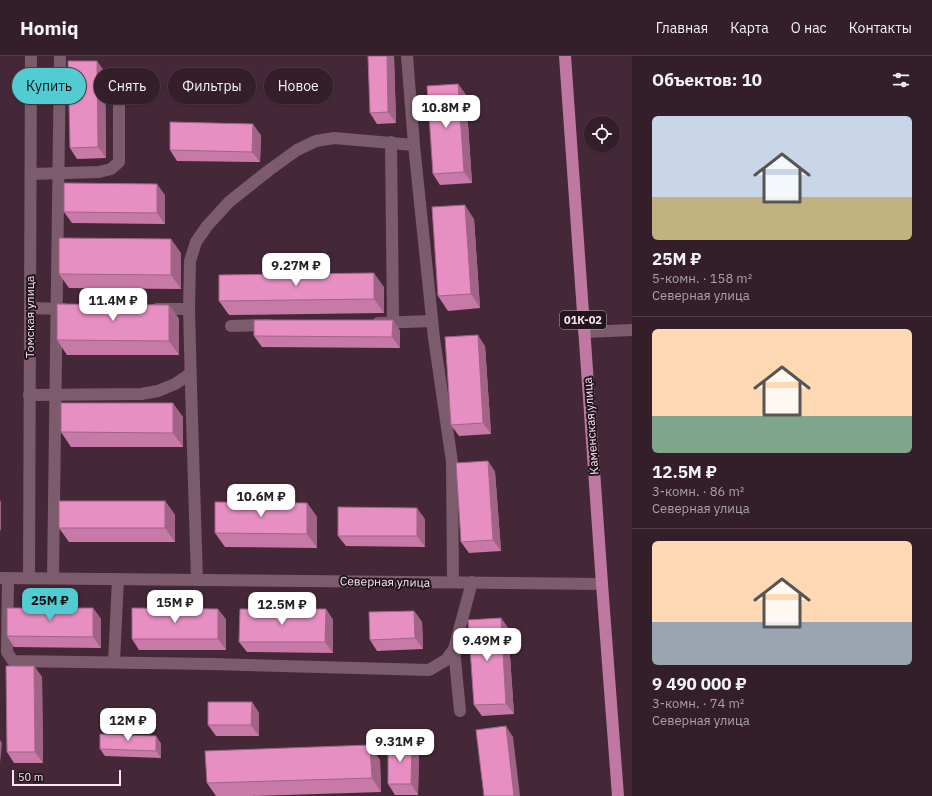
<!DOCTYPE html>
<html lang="ru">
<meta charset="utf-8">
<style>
:root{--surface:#331e2a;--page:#3e2b36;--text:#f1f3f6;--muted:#a9a2a8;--line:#4e3c47;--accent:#51ccd2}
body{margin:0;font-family:"IBM Plex Sans",sans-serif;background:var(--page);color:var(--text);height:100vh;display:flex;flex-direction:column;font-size:15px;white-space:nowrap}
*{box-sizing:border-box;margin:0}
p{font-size:13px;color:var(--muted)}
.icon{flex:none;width:22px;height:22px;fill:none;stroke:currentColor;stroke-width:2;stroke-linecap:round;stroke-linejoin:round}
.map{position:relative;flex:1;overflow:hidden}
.side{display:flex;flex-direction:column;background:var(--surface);width:300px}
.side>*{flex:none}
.guide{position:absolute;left:12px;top:12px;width:380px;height:36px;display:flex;gap:8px}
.controls{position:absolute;left:584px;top:60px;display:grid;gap:8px}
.controls a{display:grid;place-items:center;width:36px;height:36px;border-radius:50%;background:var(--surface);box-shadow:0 1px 3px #0004,0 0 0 1px var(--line);font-size:20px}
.scale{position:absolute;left:12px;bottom:10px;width:109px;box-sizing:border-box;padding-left:4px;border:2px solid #fae6f0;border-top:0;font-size:11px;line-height:14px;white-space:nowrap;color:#fae6f0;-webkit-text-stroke:3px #22151d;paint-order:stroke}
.price{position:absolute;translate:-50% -34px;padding:0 9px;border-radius:8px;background:#fff;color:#222;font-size:13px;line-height:26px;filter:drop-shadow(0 1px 2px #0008)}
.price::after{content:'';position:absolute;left:50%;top:24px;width:12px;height:9px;margin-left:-6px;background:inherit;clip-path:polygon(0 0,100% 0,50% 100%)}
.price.current{background:var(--accent);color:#111}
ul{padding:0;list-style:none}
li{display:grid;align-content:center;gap:8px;height:212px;padding:0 20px}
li+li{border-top:1px solid var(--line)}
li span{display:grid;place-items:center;height:124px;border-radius:6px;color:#555}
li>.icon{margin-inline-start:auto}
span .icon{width:72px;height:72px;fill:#fffc;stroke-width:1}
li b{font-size:17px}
h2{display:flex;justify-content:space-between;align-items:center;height:48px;padding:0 20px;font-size:17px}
.chip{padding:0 14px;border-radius:18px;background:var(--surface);box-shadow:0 1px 3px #0004,0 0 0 1px var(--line);font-size:14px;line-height:36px}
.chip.current{background:var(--accent);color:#111}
header{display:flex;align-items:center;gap:24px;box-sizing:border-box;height:56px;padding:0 20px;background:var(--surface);border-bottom:1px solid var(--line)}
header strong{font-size:19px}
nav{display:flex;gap:22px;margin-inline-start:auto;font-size:14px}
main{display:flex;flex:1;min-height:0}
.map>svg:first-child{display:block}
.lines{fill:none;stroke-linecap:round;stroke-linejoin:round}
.minor{stroke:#7c5b6d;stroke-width:12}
.major{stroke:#be78a1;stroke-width:12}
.wall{fill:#c77aa7}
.shaded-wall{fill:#a26388}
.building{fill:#e78ec2;stroke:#a26388}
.labels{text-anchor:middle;stroke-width:4;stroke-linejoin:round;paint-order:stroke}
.shield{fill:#22151d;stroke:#b9a7b1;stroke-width:1}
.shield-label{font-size:11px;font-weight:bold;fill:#fae6f0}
.street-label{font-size:12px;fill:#fae6f0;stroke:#22151d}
</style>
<header>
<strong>Homiq</strong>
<nav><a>Главная</a><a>Карта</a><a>О нас</a><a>Контакты</a></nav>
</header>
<main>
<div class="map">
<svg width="632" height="740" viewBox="0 0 632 740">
<rect width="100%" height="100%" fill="#442838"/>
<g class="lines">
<g class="minor">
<polyline points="407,0 414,89 434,282 452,406 453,526"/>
<polyline points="391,86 393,266"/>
<polyline points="31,118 99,116 111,113 119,106 119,21"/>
<polyline points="30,252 64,253"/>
<polyline points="157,253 189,253"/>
<polyline points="378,267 432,265"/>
<polyline points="231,270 269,269"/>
<polyline points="584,276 632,274"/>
<polyline points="29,339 141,338 158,335 175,328 190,318"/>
<polyline points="1,522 602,528"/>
<polyline points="8,522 7,596 13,605 212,608 429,614 446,604 454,593 472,526"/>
<polyline points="29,522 31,0"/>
<polyline points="53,522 60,0"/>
<polyline points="197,524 191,330 189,253 190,205 196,186 207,170 229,146 268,115 297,94 316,85 334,82 414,89"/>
<polyline points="454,593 460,655"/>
<polyline points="114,606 118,523"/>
</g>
<polyline class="major" points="565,0 602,528 618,740"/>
</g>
<g class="wall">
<polygon points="368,0 394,0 396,67 377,68 370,57"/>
<polygon points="105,16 106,102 77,103 70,92"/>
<polygon points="458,28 466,39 472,127 440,129 433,118"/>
<polygon points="261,79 260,106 177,105 170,94"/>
<polygon points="165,139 165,168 72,167 64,156"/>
<polygon points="474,163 480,252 448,255 438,240"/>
<polygon points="181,197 181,233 69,232 59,218"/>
<polygon points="384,231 384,257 229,259 219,245"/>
<polygon points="169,249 179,263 179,299 67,299 57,284"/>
<polygon points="393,264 400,275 400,292 262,291 254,280"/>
<polygon points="485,290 491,378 459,380 451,369"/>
<polygon points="183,361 183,391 71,391 61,376"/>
<polygon points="488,405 495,416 501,495 469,497 461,486"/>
<polygon points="165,445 175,459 175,486 69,486 59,472"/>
<polygon points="307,447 317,461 317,492 225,491 215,477"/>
<polygon points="425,463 425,491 346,490 338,480"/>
<polygon points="93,552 101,563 101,592 14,591 7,580"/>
<polygon points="326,553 333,564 333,597 247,596 239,586"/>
<polygon points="414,555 422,566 423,593 377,595 370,584"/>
<polygon points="501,562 508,572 514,658 482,660 474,649"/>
<polygon points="226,563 226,594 139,594 132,583"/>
<polygon points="34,610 42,621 43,707 14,707 7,696"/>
<polygon points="252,646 259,657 259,680 216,680 208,669"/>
<polygon points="156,680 161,688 161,702 105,700 100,693"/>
<polygon points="419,697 418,739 395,739 388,728"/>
<polygon points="380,704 381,736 251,740 216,740 207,727"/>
</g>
<g class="shaded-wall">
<polygon points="387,0 394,0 396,67 388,56"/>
<polygon points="97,5 105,16 106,102 98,91"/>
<polygon points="458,28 466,39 472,127 464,116"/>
<polygon points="253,68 261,79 260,106 252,96"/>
<polygon points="157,128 165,139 165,168 157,157"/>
<polygon points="465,149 474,163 480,252 471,238"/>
<polygon points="171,183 181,197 181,233 171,219"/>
<polygon points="374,217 384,231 384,257 374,243"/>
<polygon points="169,249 179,263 179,299 169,285"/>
<polygon points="393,264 400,275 400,292 392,281"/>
<polygon points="478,279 485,290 491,378 483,367"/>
<polygon points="173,347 183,361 183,391 173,377"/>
<polygon points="488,405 495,416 501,495 493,484"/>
<polygon points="0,444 1,446 1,475 0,473"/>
<polygon points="165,445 175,459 175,486 165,472"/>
<polygon points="307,447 317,461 317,492 307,478"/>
<polygon points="417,452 425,463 425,491 417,480"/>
<polygon points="93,552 101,563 101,592 93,581"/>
<polygon points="218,553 226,563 226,594 218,583"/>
<polygon points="326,553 333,564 333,597 325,586"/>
<polygon points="414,555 422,566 423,593 415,582"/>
<polygon points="501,562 508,572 514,658 506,648"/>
<polygon points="34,610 42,621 43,707 35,696"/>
<polygon points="252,646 259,657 259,680 251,669"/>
<polygon points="506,670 513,681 520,740 514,740"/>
<polygon points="156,680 161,688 161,702 156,695"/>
<polygon points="0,684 2,687 0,707"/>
<polygon points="412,686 419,697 418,739 411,728"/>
<polygon points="370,689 380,704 381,736 372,722"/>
</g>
<g class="building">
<polygon points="368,0 387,0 388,56 370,57"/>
<polygon points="68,5 97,5 98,91 70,92"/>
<polygon points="458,28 464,116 433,118 427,30"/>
<polygon points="170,66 253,68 252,96 170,94"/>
<polygon points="64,127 157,128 157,157 64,156"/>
<polygon points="465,149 471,238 438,240 432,151"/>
<polygon points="59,182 171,183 171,219 59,218"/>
<polygon points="374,217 374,243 219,245 219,219"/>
<polygon points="57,248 169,249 169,285 57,284"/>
<polygon points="254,264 393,264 392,281 254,280"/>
<polygon points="478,279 483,367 451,369 445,281"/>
<polygon points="61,347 173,347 173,377 61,376"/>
<polygon points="488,405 493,484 461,486 456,407"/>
<rect x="59" y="445" width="106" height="27"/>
<polygon points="215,446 307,447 307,478 215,477"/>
<polygon points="338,451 417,452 417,480 338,480"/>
<polygon points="7,552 93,552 93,581 7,580"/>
<polygon points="132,552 218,553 218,583 132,583"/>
<polygon points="240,553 326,553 325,586 239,586"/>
<polygon points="414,555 415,582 370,584 369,556"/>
<polygon points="501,562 506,648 474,649 468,564"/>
<polygon points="6,610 34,610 35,696 7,696"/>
<polygon points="208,646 252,646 251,669 208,669"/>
<polygon points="506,670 514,740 484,740 476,674"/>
<polygon points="100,678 156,680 156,695 100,693"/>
<polygon points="388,686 412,686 411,728 388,728"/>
<polygon points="370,689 372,722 207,727 205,695"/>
</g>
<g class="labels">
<rect class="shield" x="560" y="255" width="46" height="18" rx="3"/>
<g class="shield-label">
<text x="583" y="268">01К-02</text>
</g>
<g class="street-label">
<text transform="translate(30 261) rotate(-90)" y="4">Томская улица</text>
<text transform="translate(591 370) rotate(-94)" y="4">Каменская улица</text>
<text transform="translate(385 526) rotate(1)" y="4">Северная улица</text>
</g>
</g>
</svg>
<div class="controls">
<a><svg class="icon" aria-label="locate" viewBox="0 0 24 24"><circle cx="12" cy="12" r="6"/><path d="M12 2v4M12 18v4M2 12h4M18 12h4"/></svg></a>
</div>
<div class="scale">50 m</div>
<b class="price" style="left:446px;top:73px">10.8M ₽</b>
<b class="price" style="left:296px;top:231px">9.27M ₽</b>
<b class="price" style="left:113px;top:266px">11.4M ₽</b>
<b class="price" style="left:261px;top:462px">10.6M ₽</b>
<b class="price current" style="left:50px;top:566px">25M ₽</b>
<b class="price" style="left:175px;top:568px">15M ₽</b>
<b class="price" style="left:282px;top:570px">12.5M ₽</b>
<b class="price" style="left:487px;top:606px">9.49M ₽</b>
<b class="price" style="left:128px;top:686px">12M ₽</b>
<b class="price" style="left:400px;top:707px">9.31M ₽</b>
<div class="guide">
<a class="chip current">Купить</a>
<a class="chip">Снять</a>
<a class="chip">Фильтры</a>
<a class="chip">Новое</a>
</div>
</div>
<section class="side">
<h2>Объектов: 10<svg class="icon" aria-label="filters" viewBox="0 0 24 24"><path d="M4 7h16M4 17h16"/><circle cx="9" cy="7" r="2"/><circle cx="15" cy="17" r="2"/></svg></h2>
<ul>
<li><span style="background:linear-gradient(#c9d6e8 65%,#c2b280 0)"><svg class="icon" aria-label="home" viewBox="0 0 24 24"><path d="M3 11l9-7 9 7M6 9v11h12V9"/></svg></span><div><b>25M ₽</b><p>5-комн. · 158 m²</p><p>Северная улица</p></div></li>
<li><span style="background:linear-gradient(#ffd9b3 70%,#7fa58c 0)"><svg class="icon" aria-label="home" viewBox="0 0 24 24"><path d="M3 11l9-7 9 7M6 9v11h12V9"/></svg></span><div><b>12.5M ₽</b><p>3-комн. · 86 m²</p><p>Северная улица</p></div></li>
<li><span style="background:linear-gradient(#ffd9b3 65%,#9aa5b1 0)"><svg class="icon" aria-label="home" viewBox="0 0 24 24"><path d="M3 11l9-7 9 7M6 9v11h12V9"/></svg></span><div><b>9 490 000 ₽</b><p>3-комн. · 74 m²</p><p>Северная улица</p></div></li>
</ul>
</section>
</main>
